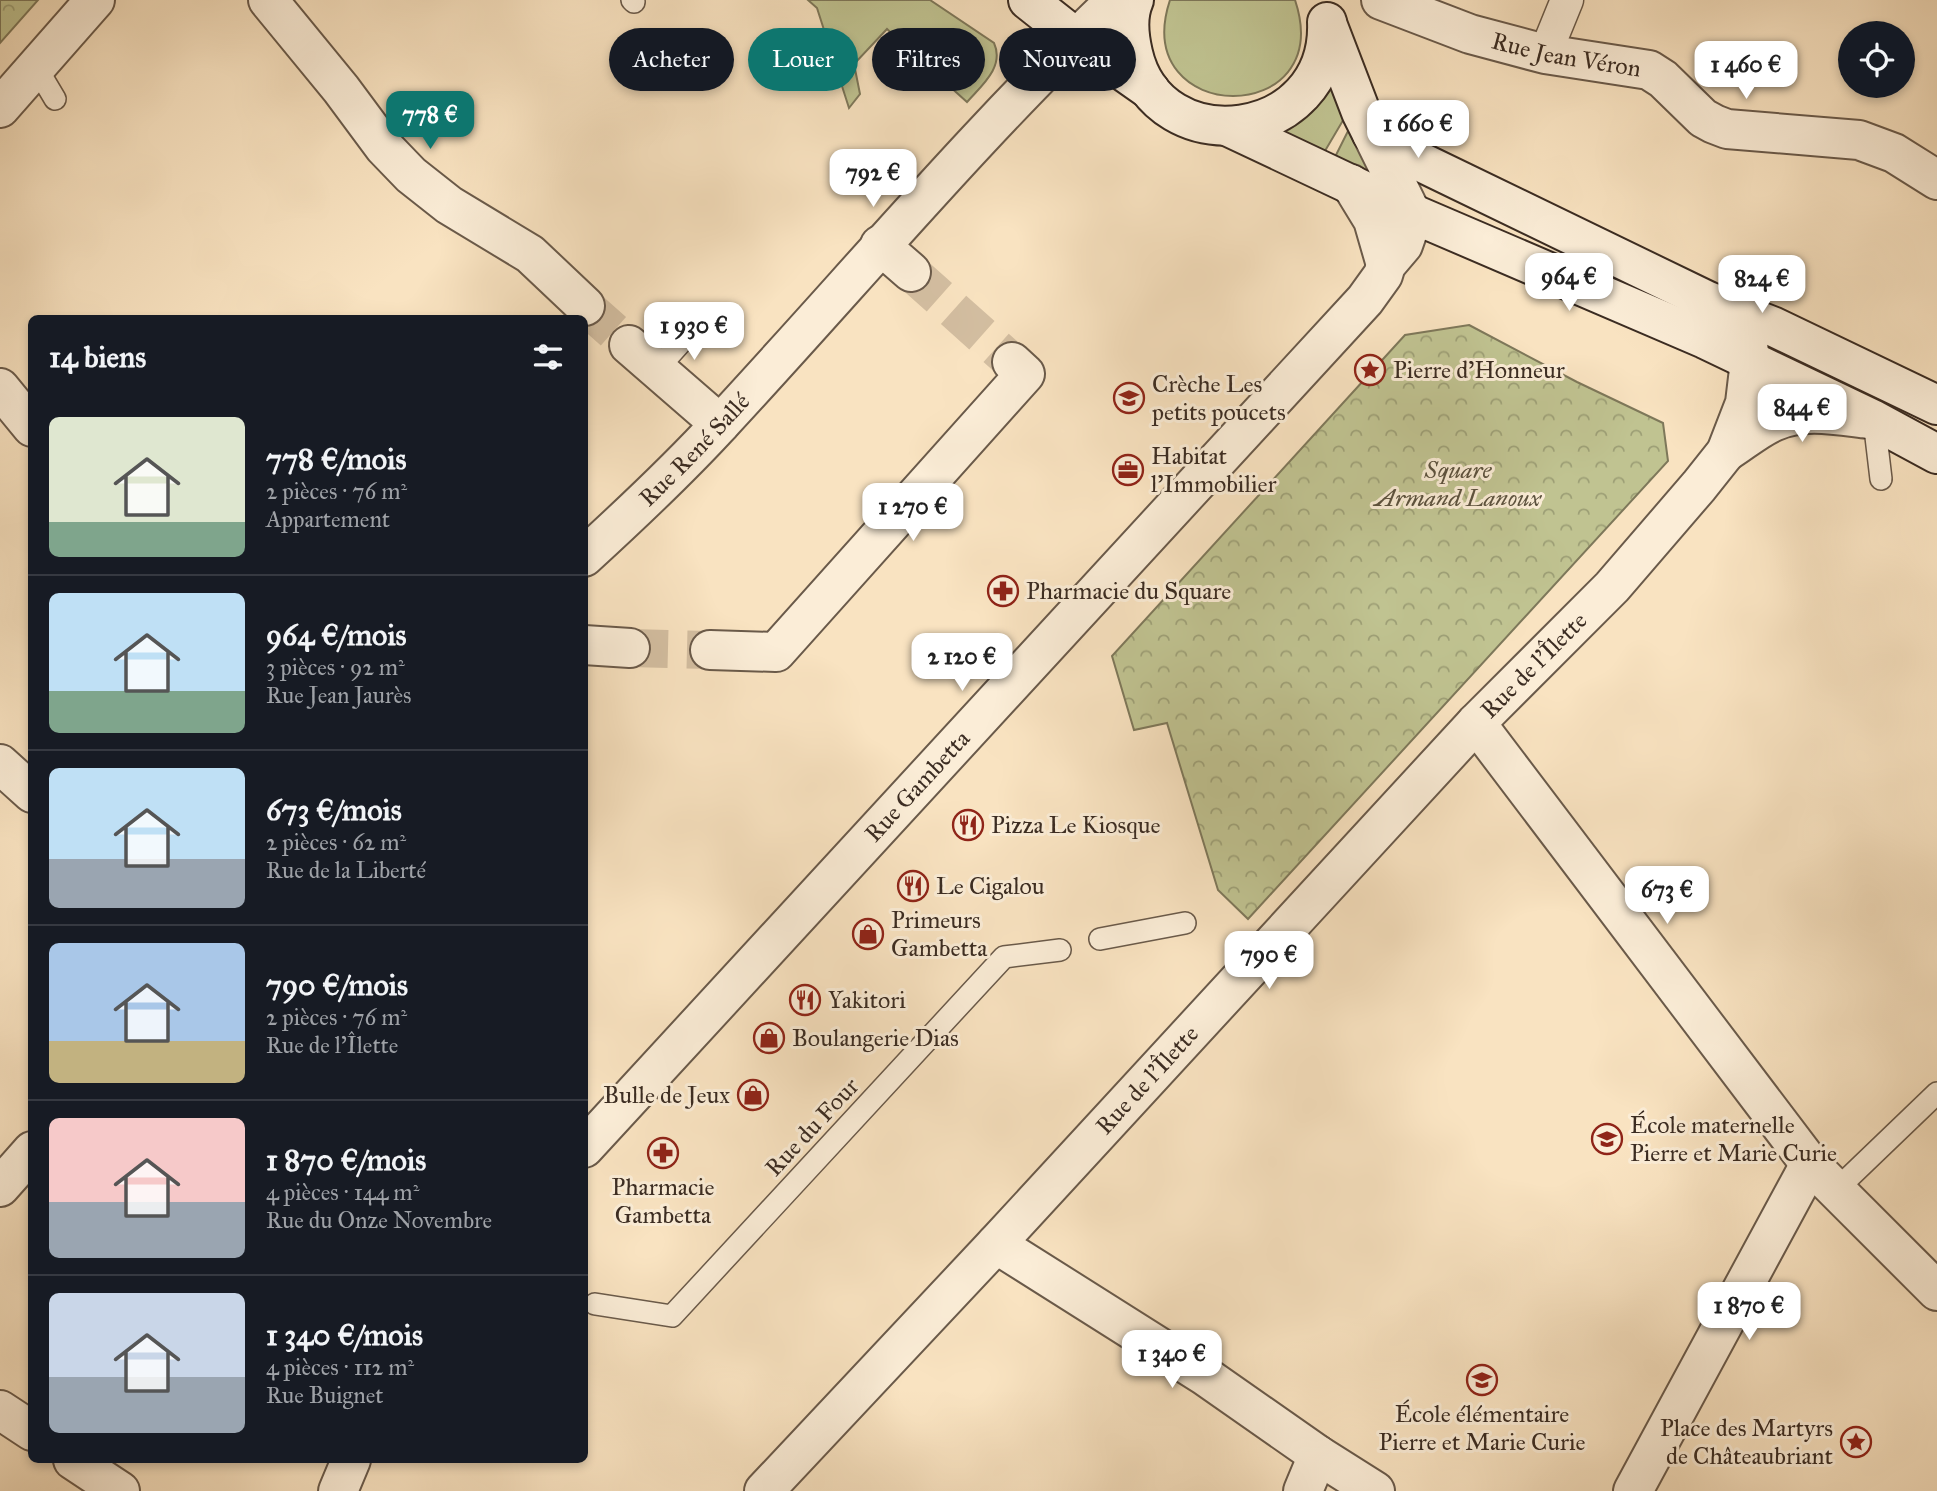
<!DOCTYPE html>
<html lang="fr">
<meta charset="utf-8">
<style>
:root{--surface:#171b24;--page:#20242c;--text:#f1f3f6;--muted:#9ea1a6;--line:#363941;--accent:#0f766e}
body{margin:0;font-family:"IM FELL Great Primer",serif;background:var(--page);color:var(--text);height:100vh;display:flex;flex-direction:column;font-size:26px;white-space:nowrap}
*{box-sizing:border-box;margin:0}
p{font-size:23px;color:var(--muted)}
.icon{flex:none;width:38px;height:38px;fill:none;stroke:currentColor;stroke-width:2;stroke-linecap:round;stroke-linejoin:round}
.map{position:relative;flex:1;overflow:hidden}
.panel{position:absolute;left:28px;top:315px;width:560px;height:1148px;display:flex;flex-direction:column;background:var(--surface);border-radius:10px;box-shadow:0 4px 10px #0003}
.panel>*{flex:none}
.guide{position:absolute;left:609px;top:28px;width:665px;height:63px;display:flex;gap:14px}
.controls{position:absolute;left:1838px;top:21px;display:grid;gap:14px}
.controls a{display:grid;place-items:center;width:77px;height:77px;border-radius:50%;background:var(--surface);box-shadow:0 4px 10px #0003;font-size:35px}
.price{position:absolute;translate:-50% -60px;padding:0 16px;border-radius:14px;background:#fff;color:#222;font-size:23px;line-height:46px;filter:drop-shadow(0 2px 4px #0008)}
.price::after{content:'';position:absolute;left:50%;top:42px;width:21px;height:16px;margin-left:-10px;background:inherit;clip-path:polygon(0 0,100% 0,50% 100%)}
.price.on{background:var(--accent);color:#fff}
ul{padding:0;list-style:none}
li{display:flex;align-items:center;gap:21px;height:175px;padding:0 21px}
li+li{border-top:2px solid var(--line)}
li span{display:grid;place-items:center;flex:none;width:196px;height:140px;border-radius:10px;color:#555}
li>.icon{margin-inline-start:auto}
span .icon{width:84px;height:84px;fill:#fffc;stroke-width:1}
li b{font-size:30px}
h2{display:flex;justify-content:space-between;align-items:center;height:84px;padding:0 21px;font-size:30px}
.tag{padding:0 24px;border-radius:32px;background:var(--surface);box-shadow:0 4px 10px #0003;font-size:24px;line-height:63px}
.tag.on{background:var(--accent);color:#fff}
.map>svg:first-child{display:block}
.green{fill:#c0c391;stroke:#7e785a;stroke-width:2}
.park{fill:url(#park-crowns);stroke:#7e785a;stroke-width:2}
.lines{fill:none;stroke-linecap:round;stroke-linejoin:round}
.minor-tunnel{stroke:#d3bea1;stroke-width:38;stroke-dasharray:38 19;stroke-linecap:butt}
.service-casing{stroke:#6a5a4a;stroke-width:24}
.pedestrian-casing{stroke:#6a5a4a;stroke-width:35}
.minor-casing{stroke:#6a5a4a;stroke-width:42}
.secondary-casing{stroke:#3b2c22;stroke-width:42}
.service{stroke:#fbedd7;stroke-width:21}
.pedestrian{stroke:#fbedd7;stroke-width:32}
.minor{stroke:#fbedd7;stroke-width:38}
.secondary{stroke:#fbedd7;stroke-width:38}
.labels{text-anchor:middle;stroke-width:6;stroke-linejoin:round;paint-order:stroke}
.street-label{font-size:24px;fill:#3b2c22;stroke:#fbedd7}
.poi-label{font-size:24px;fill:#3b2c22;stroke:#fbedd7;text-anchor:start}
.park-label{font-size:24px;font-style:italic;fill:#5c523e;stroke:#fbedd7}
</style>
<div class="map">
<svg width="1937" height="1491" viewBox="0 0 1937 1491">
<defs>
<pattern id="park-crowns" width="20" height="18" patternUnits="userSpaceOnUse" patternTransform="scale(1.75)"><rect width="20" height="18" fill="#c0c391"/><path d="M2 6a3 3 0 1 1 6 0M12 15a3 3 0 1 1 6 0" fill="none" stroke="#9d9f76"/></pattern>
</defs>
<rect width="100%" height="100%" fill="#f9e3c1"/>
<filter id="stains"><feTurbulence type="fractalNoise" baseFrequency=".00286" numOctaves="4"/><feColorMatrix values="0 0 0 0 .2 0 0 0 0 .09 0 0 0 0 .02 0 0 0 .5 -.17"/></filter>
<radialGradient id="worn" r=".72"><stop offset=".6" stop-color="#630" stop-opacity="0"/><stop offset="1" stop-color="#630" stop-opacity=".3"/></radialGradient>
<g class="green">
<path d="M808 0H930L994 43C1005 67 981 86 967 102L948 85 965 64 928 32 910 51 887 29 854 64 860 94 849 108 817 8Z"/>
<path d="M1170 0H1295C1338 129 1128 127 1170 0Z"/>
<polygon points="1328,79 1345,117 1322,156 1270,130"/>
<polygon points="1350,127 1373,178 1333,161"/>
</g>
<g class="park">
<polygon points="0,0 38,0 0,43"/>
<polygon points="1469,325 1577,382 1663,423 1668,461 1248,919 1218,890 1167,723 1134,730 1112,656 1405,335"/>
</g>
<g class="lines">
<g class="minor-tunnel">
<polyline points="911,272 1012,362"/>
<polyline points="585,306 629,345"/>
<polyline points="630,648 710,650"/>
</g>
<g class="service-casing">
<g id="service">
<polyline points="632,0 634,2"/>
<polyline points="36,67 55,99"/>
<polyline points="657,369 694,328"/>
<polyline points="1874,420 1881,479"/>
<polyline points="1100,939 1185,923"/>
<polyline points="1836,1190 1937,1093"/>
<polyline points="595,1304 672,1316 1004,957 1060,950"/>
</g>
</g>
<g class="pedestrian-casing">
<polyline id="pedestrian" points="1545,54 1567,0"/>
</g>
<g class="minor-casing">
<g id="minor">
<polyline points="268,0 341,89 384,147 411,175 449,205 530,254 585,306"/>
<path id="s1" d="M1381 0 1470 34 1545 54 1649 70 1663 79 1703 118 1714 124 1727 129 1859 140 1894 153 1937 180"/>
<polyline points="0,108 95,0"/>
<polyline points="1351,184 1373,220 1386,265"/>
<polyline points="880,245 911,272"/>
<polyline points="629,345 720,424"/>
<polyline points="0,388 32,427"/>
<path d="M1726 452C1742 442 1757 429 1773 422 1803 408 1836 415 1868 419"/>
<path id="s2" d="M584 557C631 514 678 470 721 423 852 282 976 133 1116 0"/>
<polyline points="584,645 630,648"/>
<polyline points="710,650 776,652 1025,374 1012,362"/>
<polyline points="1476,723 1810,1164 1937,1291"/>
<polyline points="0,764 32,793"/>
<path id="s3" d="M584 1148 1365 300 1383 275 1386 265 1403 245 1409 228 1411 213 1372 134"/>
<polyline points="0,1187 32,1151"/>
<polyline points="996,1244 1205,1376 1318,1455 1375,1491"/>
<polyline points="0,1410 32,1431"/>
<polyline points="73,1460 120,1491"/>
<polyline points="338,1491 351,1460"/>
<path id="s4" d="M764 1491 996 1244 1476 723 1612 587 1699 486 1726 452 1745 403 1750 361 1748 344 1739 334"/>
<polyline points="1303,1491 1318,1455"/>
<polyline points="1633,1491 1810,1164"/>
</g>
</g>
<g class="secondary-casing">
<g id="secondary">
<polyline points="1028,0 1076,38 1150,90"/>
<path d="M1134 0C1127 16 1129 36 1133 53 1158 164 1332 143 1327 22"/>
<polyline points="1328,26 1361,112 1372,134 1394,149 1708,301 1772,326 1937,405"/>
<polyline points="1229,127 1411,213 1705,339 1874,420 1937,454"/>
</g>
</g>
<use href="#service" class="service"/>
<use href="#pedestrian" class="pedestrian"/>
<use href="#minor" class="minor"/>
<use href="#secondary" class="secondary"/>
</g>
<defs>
<g id="sight-ring" transform="scale(1.575)"><circle r="9.5" fill="#fbedd7" stroke="#8f2418" stroke-width="1.5"/><path d="M0-6L1.8-2.2L6-1.7L2.9 1.2L3.7 5.4L0 3.3L-3.7 5.4L-2.9 1.2L-6-1.7L-1.8-2.2Z" fill="#8f2418"/></g>
<g id="school-ring" transform="scale(1.575)"><circle r="9.5" fill="#fbedd7" stroke="#8f2418" stroke-width="1.5"/><path d="M0-5L7-2L0 1L-7-2ZM-4 1L0 2.5L4 1V4Q0 6-4 4Z" fill="#8f2418"/></g>
<g id="office-ring" transform="scale(1.575)"><circle r="9.5" fill="#fbedd7" stroke="#8f2418" stroke-width="1.5"/><path d="M-6-3h4V-5.5h4V-3h4V5H-6ZM-1-4.5V-3h2v-1.5ZM-6 0V1H6V0Z" fill="#8f2418"/></g>
<g id="pharmacy-ring" transform="scale(1.575)"><circle r="9.5" fill="#fbedd7" stroke="#8f2418" stroke-width="1.5"/><path d="M-2-6h4v4h4v4h-4v4h-4v-4h-4v-4h4Z" fill="#8f2418"/></g>
<g id="restaurant-ring" transform="scale(1.575)"><circle r="9.5" fill="#fbedd7" stroke="#8f2418" stroke-width="1.5"/><path d="M-5-6h1v4h1v-4h1v4h1v-4h1v5L-1.5 .5V6h-2V.5L-5-1ZM5-6V6H3V1.5H1.5Q1.5-4 5-6Z" fill="#8f2418"/></g>
<g id="shop-ring" transform="scale(1.575)"><circle r="9.5" fill="#fbedd7" stroke="#8f2418" stroke-width="1.5"/><path d="M-5-2.5h2.3a2.7 3.5 0 0 1 5.4 0H5L5.5 6h-11ZM-1.5-2.5h3a1.5 2.3 0 0 0-3 0Z" fill="#8f2418"/></g>
</defs>
<g fill-rule="evenodd">
<use href="#sight-ring" x="1370" y="370"/>
<use href="#school-ring" x="1129" y="398"/>
<use href="#office-ring" x="1128" y="470"/>
<use href="#pharmacy-ring" x="1003" y="591"/>
<use href="#restaurant-ring" x="968" y="825"/>
<use href="#restaurant-ring" x="913" y="886"/>
<use href="#shop-ring" x="868" y="934"/>
<use href="#restaurant-ring" x="805" y="1000"/>
<use href="#shop-ring" x="769" y="1038"/>
<use href="#shop-ring" x="753" y="1095"/>
<use href="#school-ring" x="1607" y="1139"/>
<use href="#pharmacy-ring" x="663" y="1153"/>
<use href="#school-ring" x="1482" y="1380"/>
<use href="#sight-ring" x="1856" y="1442"/>
</g>
<g class="labels">
<g class="street-label">
<text dy="8" stroke="none"><textPath href="#s1" startOffset="194">Rue Jean Véron</textPath></text>
<text dy="8" stroke="none"><textPath href="#s2" startOffset="154">Rue René Sallé</textPath></text>
<text dy="8" stroke="none"><textPath href="#s4" startOffset="1129">Rue de l'Îlette</textPath></text>
<text dy="8" stroke="none"><textPath href="#s3" startOffset="492">Rue Gambetta</textPath></text>
<text dy="8" stroke="none"><textPath href="#s4" startOffset="562">Rue de l'Îlette</textPath></text>
<text transform="translate(812 1127) rotate(-47)" y="8">Rue du Four</text>
</g>
<g class="poi-label">
<text x="1393" y="378">Pierre d'Honneur</text>
<text x="1152" y="392">Crèche Les<tspan x="1152" dy="28">petits poucets</tspan></text>
<text x="1151" y="464">Habitat<tspan x="1151" dy="28">l'Immobilier</tspan></text>
<text x="1026" y="599">Pharmacie du Square</text>
<text x="991" y="833">Pizza Le Kiosque</text>
<text x="936" y="894">Le Cigalou</text>
<text x="891" y="928">Primeurs<tspan x="891" dy="28">Gambetta</tspan></text>
<text x="828" y="1008">Yakitori</text>
<text x="792" y="1046">Boulangerie Dias</text>
<text x="730" y="1103" text-anchor="end">Bulle de Jeux</text>
<text x="1630" y="1133">École maternelle<tspan x="1630" dy="28">Pierre et Marie Curie</tspan></text>
<text x="663" y="1195" text-anchor="middle">Pharmacie<tspan x="663" dy="28">Gambetta</tspan></text>
<text x="1482" y="1422" text-anchor="middle">École élémentaire<tspan x="1482" dy="28">Pierre et Marie Curie</tspan></text>
<text x="1833" y="1436" text-anchor="end">Place des Martyrs<tspan x="1833" dy="28">de Châteaubriant</tspan></text>
</g>
<g class="park-label">
<text x="1458" y="478">Square<tspan x="1458" dy="28">Armand Lanoux</tspan></text>
</g>
</g>
<rect width="100%" height="100%" filter="url(#stains)"/>
<rect width="100%" height="100%" fill="url(#worn)"/>
</svg>
<div class="controls">
<a><svg class="icon" aria-label="locate" viewBox="0 0 24 24"><circle cx="12" cy="12" r="6"/><path d="M12 2v4M12 18v4M2 12h4M18 12h4"/></svg></a>
</div>
<b class="price" style="left:1746px;top:101px">1 460 €</b>
<b class="price on" style="left:430px;top:151px">778 €</b>
<b class="price" style="left:1418px;top:160px">1 660 €</b>
<b class="price" style="left:873px;top:209px">792 €</b>
<b class="price" style="left:1569px;top:313px">964 €</b>
<b class="price" style="left:1762px;top:315px">824 €</b>
<b class="price" style="left:694px;top:362px">1 930 €</b>
<b class="price" style="left:1802px;top:444px">844 €</b>
<b class="price" style="left:913px;top:543px">1 270 €</b>
<b class="price" style="left:962px;top:693px">2 120 €</b>
<b class="price" style="left:1667px;top:926px">673 €</b>
<b class="price" style="left:1269px;top:991px">790 €</b>
<b class="price" style="left:1749px;top:1342px">1 870 €</b>
<b class="price" style="left:1172px;top:1390px">1 340 €</b>
<div class="guide">
<a class="tag">Acheter</a>
<a class="tag on">Louer</a>
<a class="tag">Filtres</a>
<a class="tag">Nouveau</a>
</div>
<section class="panel">
<h2>14 biens<svg class="icon" aria-label="filters" viewBox="0 0 24 24"><path d="M4 7h16M4 17h16"/><circle cx="9" cy="7" r="2"/><circle cx="15" cy="17" r="2"/></svg></h2>
<ul>
<li><span style="background:linear-gradient(#dfe7d0 75%,#7fa58c 0)"><svg class="icon" aria-label="home" viewBox="0 0 24 24"><path d="M3 11l9-7 9 7M6 9v11h12V9"/></svg></span><div><b>778 €/mois</b><p>2 pièces · 76 m²</p><p>Appartement</p></div></li>
<li><span style="background:linear-gradient(#bfe0f5 70%,#7fa58c 0)"><svg class="icon" aria-label="home" viewBox="0 0 24 24"><path d="M3 11l9-7 9 7M6 9v11h12V9"/></svg></span><div><b>964 €/mois</b><p>3 pièces · 92 m²</p><p>Rue Jean Jaurès</p></div></li>
<li><span style="background:linear-gradient(#bfe0f5 65%,#9aa5b1 0)"><svg class="icon" aria-label="home" viewBox="0 0 24 24"><path d="M3 11l9-7 9 7M6 9v11h12V9"/></svg></span><div><b>673 €/mois</b><p>2 pièces · 62 m²</p><p>Rue de la Liberté</p></div></li>
<li><span style="background:linear-gradient(#a9c7e8 70%,#c2b280 0)"><svg class="icon" aria-label="home" viewBox="0 0 24 24"><path d="M3 11l9-7 9 7M6 9v11h12V9"/></svg></span><div><b>790 €/mois</b><p>2 pièces · 76 m²</p><p>Rue de l'Îlette</p></div></li>
<li><span style="background:linear-gradient(#f6c9c9 60%,#9aa5b1 0)"><svg class="icon" aria-label="home" viewBox="0 0 24 24"><path d="M3 11l9-7 9 7M6 9v11h12V9"/></svg></span><div><b>1 870 €/mois</b><p>4 pièces · 144 m²</p><p>Rue du Onze Novembre</p></div></li>
<li><span style="background:linear-gradient(#c9d6e8 60%,#9aa5b1 0)"><svg class="icon" aria-label="home" viewBox="0 0 24 24"><path d="M3 11l9-7 9 7M6 9v11h12V9"/></svg></span><div><b>1 340 €/mois</b><p>4 pièces · 112 m²</p><p>Rue Buignet</p></div></li>
</ul>
</section>
</div>
